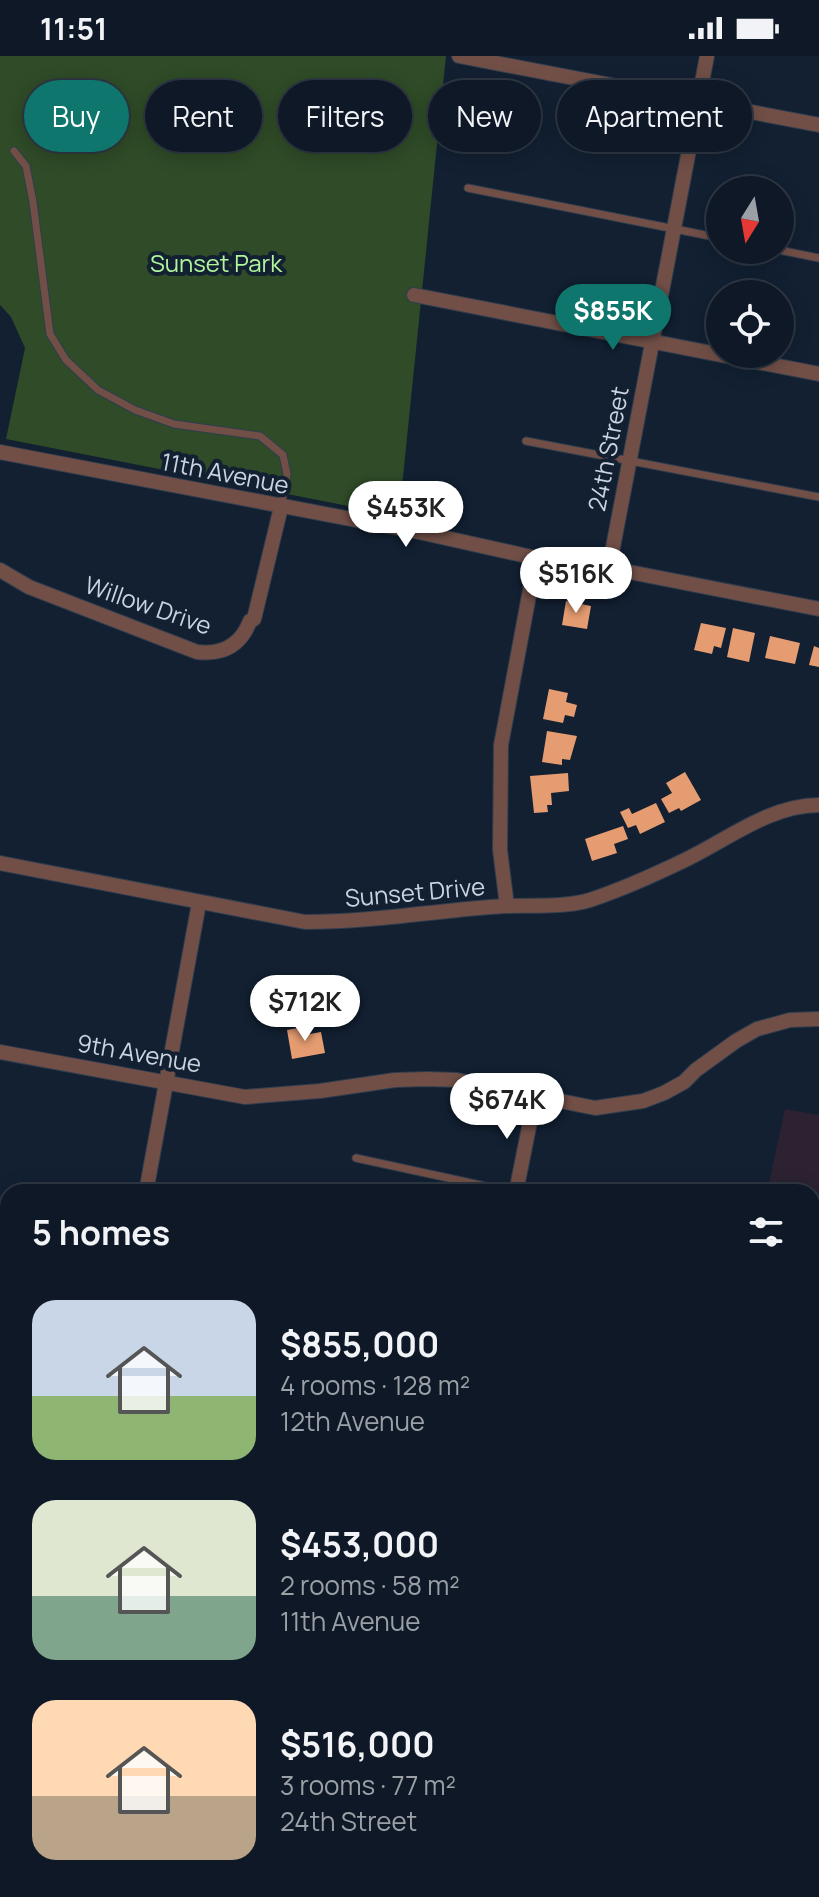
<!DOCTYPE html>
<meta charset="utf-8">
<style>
:root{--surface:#0e1826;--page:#1c2532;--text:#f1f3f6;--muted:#9ba0a7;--line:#2e3743;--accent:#0f766e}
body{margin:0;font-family:Manrope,sans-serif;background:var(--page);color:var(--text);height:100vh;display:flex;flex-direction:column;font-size:30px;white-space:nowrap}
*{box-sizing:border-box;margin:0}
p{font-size:26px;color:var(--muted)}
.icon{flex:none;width:44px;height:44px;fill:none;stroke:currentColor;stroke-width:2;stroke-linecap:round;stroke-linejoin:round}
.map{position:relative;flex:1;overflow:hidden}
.drawer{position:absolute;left:0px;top:1128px;width:820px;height:714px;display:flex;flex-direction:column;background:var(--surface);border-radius:24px 24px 0 0;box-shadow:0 4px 20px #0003,0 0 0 2px var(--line)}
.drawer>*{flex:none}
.hud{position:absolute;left:24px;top:24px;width:772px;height:72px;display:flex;gap:16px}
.needle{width:52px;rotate:191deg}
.controls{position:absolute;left:706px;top:120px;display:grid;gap:16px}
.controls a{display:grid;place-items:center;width:88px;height:88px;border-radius:50%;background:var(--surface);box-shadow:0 4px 20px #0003,0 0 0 2px var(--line);font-size:40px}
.price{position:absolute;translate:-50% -68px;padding:0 18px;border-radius:28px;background:#fff;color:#222;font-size:26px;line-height:52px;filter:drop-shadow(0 2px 4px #0008)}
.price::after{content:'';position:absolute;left:50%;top:48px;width:24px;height:18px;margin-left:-12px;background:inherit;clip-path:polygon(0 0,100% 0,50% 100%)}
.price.current{background:var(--accent);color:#fff}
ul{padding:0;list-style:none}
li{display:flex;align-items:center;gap:24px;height:200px;padding:0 32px}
li span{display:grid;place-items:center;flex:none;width:224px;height:160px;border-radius:24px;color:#555}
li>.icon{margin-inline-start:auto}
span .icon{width:96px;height:96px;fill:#fffc;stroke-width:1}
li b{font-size:34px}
h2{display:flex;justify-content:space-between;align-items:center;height:96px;padding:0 32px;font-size:34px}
.chip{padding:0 28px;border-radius:36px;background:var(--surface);box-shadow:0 4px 20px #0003,0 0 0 2px var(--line);font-size:28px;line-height:72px}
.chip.current{background:var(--accent);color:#fff}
.status{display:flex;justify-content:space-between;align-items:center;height:56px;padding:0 40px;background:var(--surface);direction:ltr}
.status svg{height:22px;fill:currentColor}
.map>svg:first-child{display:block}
.commercial{fill:#2c2231}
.green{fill:#2f4b27}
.building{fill:#e59c71}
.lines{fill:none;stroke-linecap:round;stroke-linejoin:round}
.service-casing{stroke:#2f3d4e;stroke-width:9}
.minor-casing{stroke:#2f3d4e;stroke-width:16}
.service{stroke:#714f47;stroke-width:7}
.minor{stroke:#714f47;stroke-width:14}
.labels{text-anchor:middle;stroke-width:8;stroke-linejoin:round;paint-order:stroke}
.park-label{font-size:24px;fill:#b0f49c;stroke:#122032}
.street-label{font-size:24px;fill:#cad3df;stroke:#122032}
</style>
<div class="status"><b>11:51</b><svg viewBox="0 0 49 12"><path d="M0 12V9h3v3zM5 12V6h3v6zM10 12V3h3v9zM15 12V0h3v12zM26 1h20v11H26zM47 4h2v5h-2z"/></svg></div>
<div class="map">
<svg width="819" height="1841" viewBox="0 0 819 1841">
<rect width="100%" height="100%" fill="#122032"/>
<g class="commercial">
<polygon points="785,1053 819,1059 819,1830 812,1829 812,1136 767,1136"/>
<polygon points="528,1834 640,1834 639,1841 527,1841"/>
</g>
<polygon class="green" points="0,0 446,0 399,460 6,383 25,292 11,261 0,249"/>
<g class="building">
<polygon points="566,545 591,550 587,573 562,569"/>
<polygon points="701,567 726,572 721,592 714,590 712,598 694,594"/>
<polygon points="733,572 755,577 749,606 727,601"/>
<polygon points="770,580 800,587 795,608 765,602"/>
<polygon points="814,590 819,592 819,611 809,609"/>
<polygon points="549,633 568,637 566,646 577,649 574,661 565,659 563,667 543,663"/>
<polygon points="547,675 577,680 570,704 562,703 562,709 542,706"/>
<polygon points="685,716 701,744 681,755 679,752 669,757 661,743 672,737 666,727"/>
<polygon points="568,717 569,735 551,737 552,749 547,749 548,756 534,757 530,720"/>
<polygon points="656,747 665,766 640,778 636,769 628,772 620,756 629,752 632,758"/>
<polygon points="623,770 628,783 614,788 617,797 592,805 585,783"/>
<polygon points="303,971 304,979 321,976 325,997 292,1003 287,974"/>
<polygon points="812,1438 819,1439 819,1497 815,1517 812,1516"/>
<polygon points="812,1724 819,1725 819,1768 812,1766"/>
</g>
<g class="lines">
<g class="service-casing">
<g id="service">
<polyline points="14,95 26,110 33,146 50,278 66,304 98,334 135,354 174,368 260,380 283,399 287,418 281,449"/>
<polyline points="468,132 720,182"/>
<polyline points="779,194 819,202"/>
<polyline points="526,385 819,441"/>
<polyline points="356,1102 513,1136"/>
<polyline points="812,1197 819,1198"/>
<polyline points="0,1350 8,1308"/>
<polyline points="812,1368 819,1369"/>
<polyline points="812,1406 819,1407"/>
<polyline points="812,1539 819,1540"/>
<polyline points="812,1706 819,1707"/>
<polyline points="608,1841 610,1834"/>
</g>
</g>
<g class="minor-casing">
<g id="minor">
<polyline points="459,0 819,69"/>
<polyline points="414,239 819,318"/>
<polyline points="0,396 419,476 536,502 609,512 819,553"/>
<polyline points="609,512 707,0"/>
<path d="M0 514 29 531 197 596C223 599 241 589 250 565L254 563 281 451"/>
<path d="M0 807 305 866C373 866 439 854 505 850 534 849 562 852 590 844 623 833 654 819 685 804 727 784 770 749 819 749"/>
<polyline points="507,850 500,794 501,689 536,502"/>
<polyline points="0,996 245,1041 320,1035 395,1024 427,1023 457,1024 595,1052 643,1045 664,1037 684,1026 696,1014 736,985 757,973 790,964 819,963"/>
<polyline points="146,1136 199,847"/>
<polyline points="516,1136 535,1041"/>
<polyline points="0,1176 8,1178"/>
<polyline points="812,1309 819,1310"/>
<polyline points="0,1411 8,1413"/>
<polyline points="0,1635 8,1636"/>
<polyline points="4,1841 8,1824"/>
<polyline points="377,1841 379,1834"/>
</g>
</g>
<use href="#service" class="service"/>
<use href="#minor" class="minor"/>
</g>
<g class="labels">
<g class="park-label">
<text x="216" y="216">Sunset Park</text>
</g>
<g class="street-label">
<text transform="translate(609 393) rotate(-79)" y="8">24th Street</text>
<text transform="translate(225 418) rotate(11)" y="8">11th Avenue</text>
<text transform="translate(148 550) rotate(19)" y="8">Willow Drive</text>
<text transform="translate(415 837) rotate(-5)" y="8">Sunset Drive</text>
<text transform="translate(139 998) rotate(10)" y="8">9th Avenue</text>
</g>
</g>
</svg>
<div class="controls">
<a><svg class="needle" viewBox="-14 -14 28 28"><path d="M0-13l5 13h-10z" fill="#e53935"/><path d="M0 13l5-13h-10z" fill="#9ba0a7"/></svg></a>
<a><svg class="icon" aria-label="locate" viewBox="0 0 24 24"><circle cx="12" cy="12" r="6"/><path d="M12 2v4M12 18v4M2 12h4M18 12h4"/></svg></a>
</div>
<b class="price current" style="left:613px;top:296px">$855K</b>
<b class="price" style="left:406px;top:493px">$453K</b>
<b class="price" style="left:576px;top:559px">$516K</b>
<b class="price" style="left:305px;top:987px">$712K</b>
<b class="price" style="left:507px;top:1085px">$674K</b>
<div class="hud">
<a class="chip current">Buy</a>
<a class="chip">Rent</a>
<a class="chip">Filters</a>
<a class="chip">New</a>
<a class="chip">Apartment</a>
</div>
<section class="drawer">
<h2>5 homes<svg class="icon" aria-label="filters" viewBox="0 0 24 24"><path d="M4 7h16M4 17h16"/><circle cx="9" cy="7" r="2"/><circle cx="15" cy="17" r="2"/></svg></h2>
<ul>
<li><span style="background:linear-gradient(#c9d6e8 60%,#8fb573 0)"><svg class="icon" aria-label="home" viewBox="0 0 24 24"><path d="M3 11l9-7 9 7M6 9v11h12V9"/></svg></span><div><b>$855,000</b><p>4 rooms · 128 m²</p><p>12th Avenue</p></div></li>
<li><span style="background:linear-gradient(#dfe7d0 60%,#7fa58c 0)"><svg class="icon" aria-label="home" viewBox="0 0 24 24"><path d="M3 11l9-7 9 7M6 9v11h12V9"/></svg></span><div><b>$453,000</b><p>2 rooms · 58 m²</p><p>11th Avenue</p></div></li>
<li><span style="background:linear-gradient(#ffd9b3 60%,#b9a48a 0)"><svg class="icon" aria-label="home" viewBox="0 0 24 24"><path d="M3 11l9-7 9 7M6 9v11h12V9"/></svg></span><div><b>$516,000</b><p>3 rooms · 77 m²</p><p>24th Street</p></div></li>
</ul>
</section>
</div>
